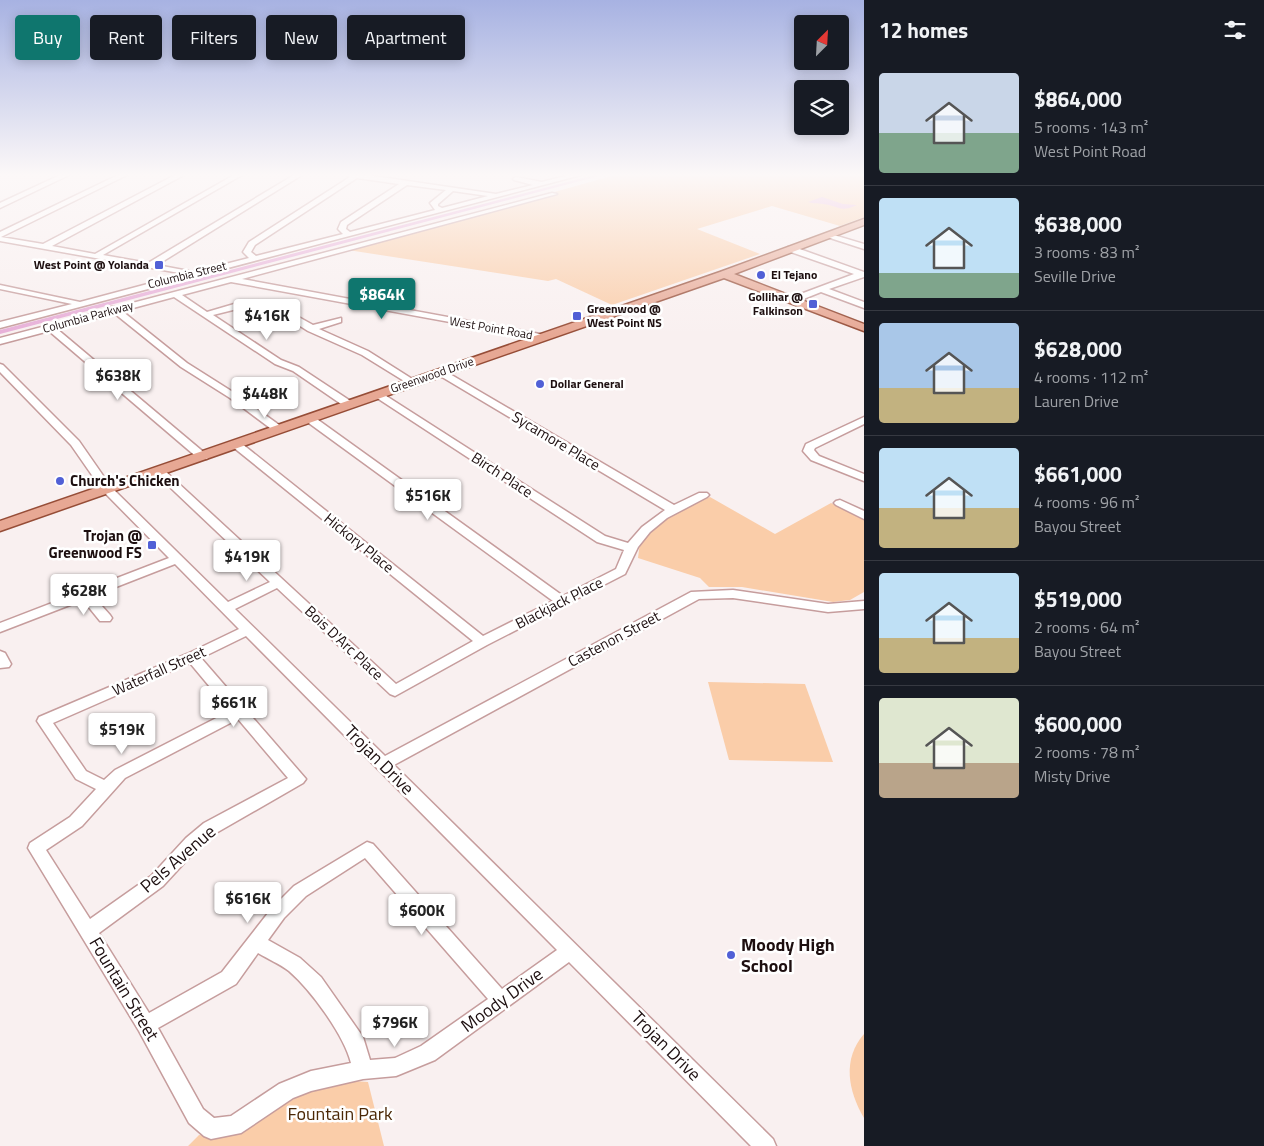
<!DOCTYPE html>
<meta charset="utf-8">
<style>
:root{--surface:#171b24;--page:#242831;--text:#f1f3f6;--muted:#9ea1a6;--line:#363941;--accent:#0f766e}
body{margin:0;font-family:"Titillium Web",sans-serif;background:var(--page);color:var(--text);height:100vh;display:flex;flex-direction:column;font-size:19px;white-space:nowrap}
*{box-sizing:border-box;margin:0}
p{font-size:16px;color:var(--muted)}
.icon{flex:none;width:28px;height:28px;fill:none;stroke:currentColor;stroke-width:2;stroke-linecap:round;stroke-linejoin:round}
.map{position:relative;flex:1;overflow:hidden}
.details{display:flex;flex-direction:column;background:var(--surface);width:400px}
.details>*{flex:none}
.top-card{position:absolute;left:15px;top:15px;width:475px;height:45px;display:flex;gap:10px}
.needle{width:32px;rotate:24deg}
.tools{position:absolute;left:794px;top:15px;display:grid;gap:10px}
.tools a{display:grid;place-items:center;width:55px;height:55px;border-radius:5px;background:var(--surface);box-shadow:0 2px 12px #0003;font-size:25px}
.price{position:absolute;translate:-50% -42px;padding:0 11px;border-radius:5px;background:#fff;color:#222;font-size:16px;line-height:32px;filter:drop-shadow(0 1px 2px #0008)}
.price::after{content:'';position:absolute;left:50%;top:30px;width:15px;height:11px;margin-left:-8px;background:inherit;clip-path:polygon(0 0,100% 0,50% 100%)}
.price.on{background:var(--accent);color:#fff}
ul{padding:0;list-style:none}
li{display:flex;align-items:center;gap:15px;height:125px;padding:0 15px}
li+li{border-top:1px solid var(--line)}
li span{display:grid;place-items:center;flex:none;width:140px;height:100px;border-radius:5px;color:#555}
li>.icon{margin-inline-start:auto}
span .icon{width:60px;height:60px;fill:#fffc;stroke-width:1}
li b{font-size:21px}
h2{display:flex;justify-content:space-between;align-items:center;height:60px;padding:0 15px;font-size:21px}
.chip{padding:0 18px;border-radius:5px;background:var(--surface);box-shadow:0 2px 12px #0003;font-size:18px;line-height:45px}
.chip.on{background:var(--accent);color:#fff}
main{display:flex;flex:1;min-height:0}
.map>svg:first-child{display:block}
.green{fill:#facda9}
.water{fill:#e7afd8}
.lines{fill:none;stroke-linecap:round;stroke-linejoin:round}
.canal{fill:#e7afd8;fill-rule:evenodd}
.minor-casing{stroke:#c69d9d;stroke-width:3}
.major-casing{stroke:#964d37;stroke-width:3}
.minor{fill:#fff;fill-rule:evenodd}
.major{fill:#e7a894;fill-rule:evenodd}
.poi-dot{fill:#5160d6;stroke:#fff;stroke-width:2}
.labels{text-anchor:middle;stroke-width:5;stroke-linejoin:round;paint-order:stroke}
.far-poi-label{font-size:12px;font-weight:bold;fill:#1d0f10;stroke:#fff;text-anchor:start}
.far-street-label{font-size:12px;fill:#1d0f10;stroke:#fff}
.street-label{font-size:15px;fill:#1d0f10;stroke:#fff}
.poi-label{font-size:15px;font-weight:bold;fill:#1d0f10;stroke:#fff;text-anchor:start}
.near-street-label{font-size:18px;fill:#1d0f10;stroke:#fff}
.near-poi-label{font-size:18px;font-weight:bold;fill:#1d0f10;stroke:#fff;text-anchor:start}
.near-park-label{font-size:18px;fill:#4b2806;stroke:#fff}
</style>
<main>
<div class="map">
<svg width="864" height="1146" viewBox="0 0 864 1146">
<rect width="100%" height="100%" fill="#f9f0f0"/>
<g class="green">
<polygon points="615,175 864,175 864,217 840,226 772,206 697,229 760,254 612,305 556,279 548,281 348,250"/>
<path d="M710 497 775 534 831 503 864 520V592L850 600 833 602 742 587H709L700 578 638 558C639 552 639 544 642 539 655 518 689 507 710 497Z"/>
<polygon points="708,682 805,684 833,762 729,760"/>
<path d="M864 1034V1118C848 1091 842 1059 864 1034Z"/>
<polygon points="341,1080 368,1082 384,1146 188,1146 199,1135 225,1137 244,1129 309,1090"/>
</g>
<path class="water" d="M822 197 843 204 857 205C840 213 839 206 823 204 817 203 814 204 808 202Z"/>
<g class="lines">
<polygon class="canal" points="594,175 603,175 0,334 0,330"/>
<g class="minor-casing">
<g id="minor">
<polygon points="60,175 69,175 0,208 0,203"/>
<path d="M118 175H127L1 237 43 244 175 175H184L52 246 95 254 234 175H242L103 255 148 263 294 175H302L157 265 194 272 249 258 243 252 249 242 350 177 347 175H367L496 194 533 185 514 180 513 179 516 177 542 182 569 175H581L0 328V322L72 304 0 289V285L80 302 185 274 0 241V232ZM357 178 399 184 341 222 338 229 343 234 256 256 251 252 255 245ZM407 185 446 190 430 203 435 210 350 232 346 229 347 225ZM453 191 488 196 442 208 438 206V204Z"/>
<polygon points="552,193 557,194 242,279 540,334 545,337 543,339 231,282 182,295 207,312 241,302 277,305 313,325 341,318 341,322 319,329 368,351 417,382 412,385 409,384 362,355 308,331 275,310 241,308 213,315 281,360 299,367 352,402 352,406 344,406 293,371 275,364 174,297 122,311 187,363 236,394 282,427 282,431 274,431 230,398 181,367 114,313 57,329 207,455 208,457 207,459 199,459 49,331 0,344 0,338 110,309 111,307 117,307"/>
<polygon points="827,233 864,244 864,249 827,237"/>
<polygon points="788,247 794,247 864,272 864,277 829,289 864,302 864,308 821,292 796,302 790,302 790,298 854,274 788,251"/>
<path d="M0 364 3 365 79 441 111 487 228 602 270 582 156 474 154 472 156 470H164L396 684 473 641 233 447V443H241L483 636 553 601 306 421V417H314L563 596 616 569 624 550 597 542 374 396V392H380L605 536 628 543 642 527 665 510 437 374V370H443L674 505 699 493H707L709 495 707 497 667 518 650 532 638 547 625 574 487 645 395 696 390 694 277 588 235 609 385 756 691 592 733 590 828 604 864 601V609L828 612 733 598 699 599 394 765 773 1139 776 1146H751L569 962 435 1060 396 1076 363 1079 311 1091 293 1098 241 1133 211 1139 204 1136 189 1123 139 1031 28 848 30 843 70 817 96 789 76 779 37 721 39 717 187 654 239 629 175 564 93 596 110 615 112 618 110 621H100L83 600 0 632V623L169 558 103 491 71 445 0 372ZM246 636 557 950 502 989 373 844 367 842 294 886 272 908 222 972 149 1013 99 933 163 886 198 848 216 833 303 783 306 779 201 658ZM190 663 230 711 115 770 104 780 86 771 53 723ZM238 719 288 778 204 823 186 838 151 876 90 919 46 850 82 826 125 778ZM365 858 488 999 421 1046 395 1058 370 1060 363 1037 321 977 300 958 268 940 284 918 306 896ZM258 953C268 959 280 964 289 971 311 990 344 1035 351 1063L311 1071 279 1084 231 1116 214 1118 203 1109 158 1028 236 984Z"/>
<polygon points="864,417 864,424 815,448 814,450 819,456 864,474 864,481 811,460 803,451 806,444"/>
<polygon points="840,500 864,511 864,519 836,505 834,503 836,501"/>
<polygon points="0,651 5,653 11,664 9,667 0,668"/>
</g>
</g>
<g class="major-casing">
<polygon id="major" points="864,219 864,225 734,274 864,324 864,331 724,278 0,531 0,521 720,272"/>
</g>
<use href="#minor" class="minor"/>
<use href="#major" class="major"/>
</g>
<linearGradient id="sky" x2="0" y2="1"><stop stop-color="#a7b2e2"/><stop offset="0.52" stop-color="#fcf8f8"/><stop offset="1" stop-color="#fcf8f8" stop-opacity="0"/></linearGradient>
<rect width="864" height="336" fill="url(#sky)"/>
<g class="poi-dot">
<rect x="154" y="260" width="10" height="10" rx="2.5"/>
<circle cx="761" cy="275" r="5"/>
<rect x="808" y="299" width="10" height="10" rx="2.5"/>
<rect x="572" y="311" width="10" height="10" rx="2.5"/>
<circle cx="540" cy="384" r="5"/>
<circle cx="60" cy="481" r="5"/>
<rect x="147" y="540" width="10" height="10" rx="2.5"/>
<circle cx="731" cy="955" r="5"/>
</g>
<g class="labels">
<g class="far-poi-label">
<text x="149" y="269" text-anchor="end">West Point @ Yolanda</text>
<text x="771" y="279">El Tejano</text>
<text x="803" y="301" text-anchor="end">Gollihar @<tspan x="803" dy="14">Falkinson</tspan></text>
<text x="587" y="313">Greenwood @<tspan x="587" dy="14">West Point NS</tspan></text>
<text x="550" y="388">Dollar General</text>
</g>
<g class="far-street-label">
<text transform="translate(187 275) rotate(-14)" y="4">Columbia Street</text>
<text transform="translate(88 317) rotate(-15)" y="4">Columbia Parkway</text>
<text transform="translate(491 328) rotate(10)" y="4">West Point Road</text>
<text transform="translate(432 375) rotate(-19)" y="4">Greenwood Drive</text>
</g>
<g class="street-label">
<text transform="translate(556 441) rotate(31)" y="5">Sycamore Place</text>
<text transform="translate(502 475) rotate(33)" y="5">Birch Place</text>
<text transform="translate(359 543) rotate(39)" y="5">Hickory Place</text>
<text transform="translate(559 603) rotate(-27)" y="5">Blackjack Place</text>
<text transform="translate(614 639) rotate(-28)" y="5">Castenon Street</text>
<text transform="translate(344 643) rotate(43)" y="5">Bois D'Arc Place</text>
<text transform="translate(159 671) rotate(-24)" y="5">Waterfall Street</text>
</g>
<g class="poi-label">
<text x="70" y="486">Church's Chicken</text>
<text x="142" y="541" text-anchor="end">Trojan @<tspan x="142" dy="17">Greenwood FS</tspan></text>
</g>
<g class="near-street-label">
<text transform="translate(379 760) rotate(45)" y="6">Trojan Drive</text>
<text transform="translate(178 859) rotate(-41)" y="6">Pels Avenue</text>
<text transform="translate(124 989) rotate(59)" y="6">Fountain Street</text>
<text transform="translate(502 1000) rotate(-36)" y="6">Moody Drive</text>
<text transform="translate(666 1046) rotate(45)" y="6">Trojan Drive</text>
</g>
<g class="near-poi-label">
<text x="741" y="951">Moody High<tspan x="741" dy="21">School</tspan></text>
</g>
<g class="near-park-label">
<text x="340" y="1120">Fountain Park</text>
</g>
</g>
</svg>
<div class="tools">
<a><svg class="needle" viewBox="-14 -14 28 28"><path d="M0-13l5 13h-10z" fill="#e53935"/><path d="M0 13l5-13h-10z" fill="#9ea1a6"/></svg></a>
<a><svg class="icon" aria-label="layers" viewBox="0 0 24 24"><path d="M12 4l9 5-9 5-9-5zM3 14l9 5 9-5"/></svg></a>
</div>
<b class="price on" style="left:382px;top:320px">$864K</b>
<b class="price" style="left:267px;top:341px">$416K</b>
<b class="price" style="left:118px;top:401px">$638K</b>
<b class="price" style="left:265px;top:419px">$448K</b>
<b class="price" style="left:428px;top:521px">$516K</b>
<b class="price" style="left:247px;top:582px">$419K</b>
<b class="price" style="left:84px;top:616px">$628K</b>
<b class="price" style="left:234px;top:728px">$661K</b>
<b class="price" style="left:122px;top:755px">$519K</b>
<b class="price" style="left:248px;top:924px">$616K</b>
<b class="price" style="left:422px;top:936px">$600K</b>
<b class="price" style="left:395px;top:1048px">$796K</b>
<div class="top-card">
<a class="chip on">Buy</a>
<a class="chip">Rent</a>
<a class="chip">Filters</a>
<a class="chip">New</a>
<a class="chip">Apartment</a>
</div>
</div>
<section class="details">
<h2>12 homes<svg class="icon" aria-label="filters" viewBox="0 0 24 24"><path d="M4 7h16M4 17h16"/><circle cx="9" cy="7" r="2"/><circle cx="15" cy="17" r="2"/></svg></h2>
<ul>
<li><span style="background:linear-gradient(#c9d6e8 60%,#7fa58c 0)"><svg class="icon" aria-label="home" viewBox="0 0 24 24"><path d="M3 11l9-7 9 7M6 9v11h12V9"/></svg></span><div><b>$864,000</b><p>5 rooms · 143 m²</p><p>West Point Road</p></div></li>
<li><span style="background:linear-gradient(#bfe0f5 75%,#7fa58c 0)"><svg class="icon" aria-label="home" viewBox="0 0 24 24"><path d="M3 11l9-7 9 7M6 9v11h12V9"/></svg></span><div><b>$638,000</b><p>3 rooms · 83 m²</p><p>Seville Drive</p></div></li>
<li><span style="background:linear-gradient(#a9c7e8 65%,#c2b280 0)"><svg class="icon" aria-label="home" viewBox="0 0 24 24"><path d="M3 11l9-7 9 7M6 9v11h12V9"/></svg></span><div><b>$628,000</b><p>4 rooms · 112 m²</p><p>Lauren Drive</p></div></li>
<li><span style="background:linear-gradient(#bfe0f5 60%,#c2b280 0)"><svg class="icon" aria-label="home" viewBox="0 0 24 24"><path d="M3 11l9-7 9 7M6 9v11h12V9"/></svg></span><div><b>$661,000</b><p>4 rooms · 96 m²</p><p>Bayou Street</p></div></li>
<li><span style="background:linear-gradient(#bfe0f5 65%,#c2b280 0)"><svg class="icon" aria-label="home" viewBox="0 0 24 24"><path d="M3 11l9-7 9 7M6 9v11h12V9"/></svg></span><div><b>$519,000</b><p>2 rooms · 64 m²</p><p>Bayou Street</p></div></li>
<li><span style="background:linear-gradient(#dfe7d0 65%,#b9a48a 0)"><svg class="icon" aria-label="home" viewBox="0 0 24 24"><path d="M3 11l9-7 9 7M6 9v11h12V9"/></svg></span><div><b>$600,000</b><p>2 rooms · 78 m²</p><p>Misty Drive</p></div></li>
</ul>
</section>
</main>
